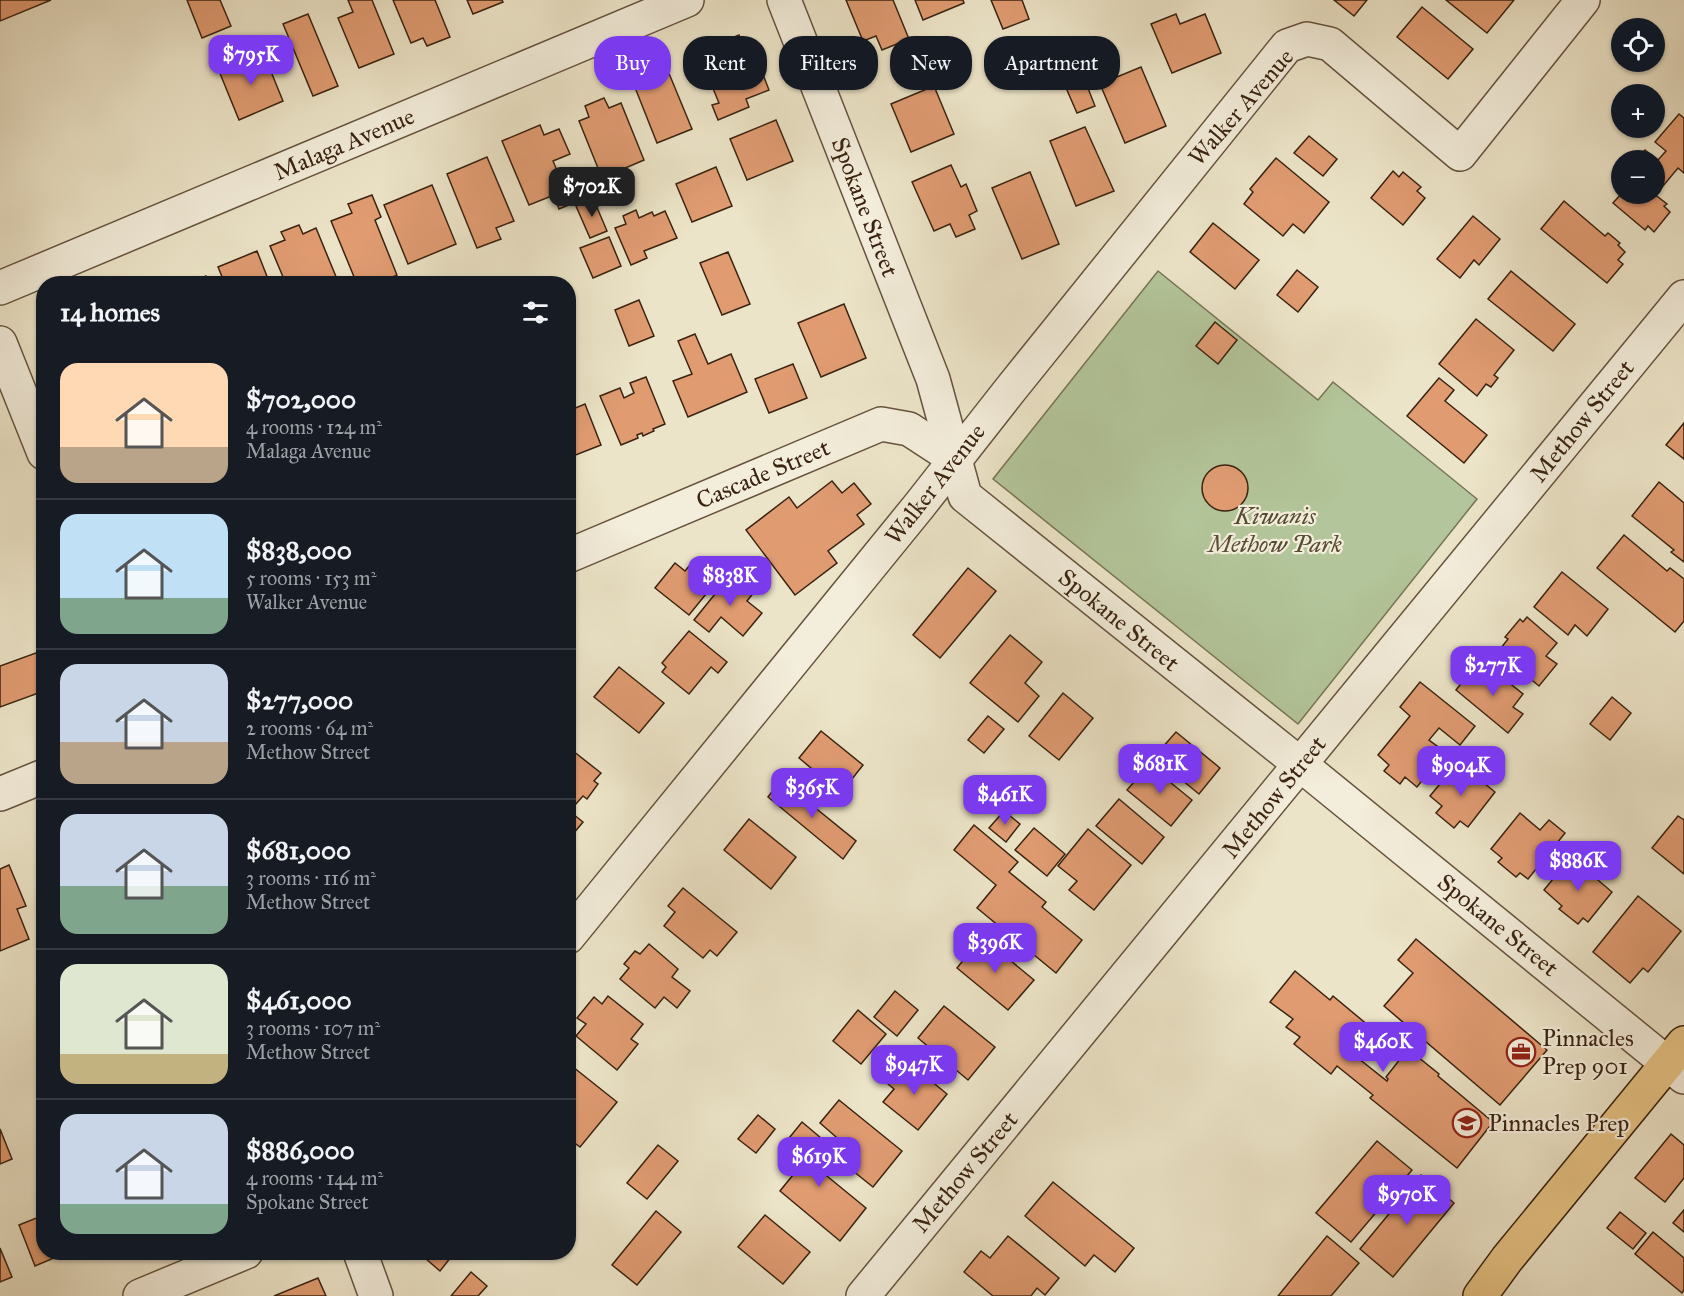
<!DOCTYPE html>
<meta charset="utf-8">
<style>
:root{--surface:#171b24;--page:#20242c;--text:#f1f3f6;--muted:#9ea1a6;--line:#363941;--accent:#7c3aed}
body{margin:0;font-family:"IM FELL Great Primer",serif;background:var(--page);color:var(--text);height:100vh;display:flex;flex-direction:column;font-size:22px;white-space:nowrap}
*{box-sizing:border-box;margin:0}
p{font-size:20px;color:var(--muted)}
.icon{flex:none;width:33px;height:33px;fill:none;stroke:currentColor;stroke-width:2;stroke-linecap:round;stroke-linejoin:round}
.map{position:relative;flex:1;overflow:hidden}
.drawer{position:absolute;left:36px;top:276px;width:540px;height:984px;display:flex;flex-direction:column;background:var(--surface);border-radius:24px;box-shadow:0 2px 4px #0004}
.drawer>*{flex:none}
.top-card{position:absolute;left:594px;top:36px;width:570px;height:54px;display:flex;gap:12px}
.tools{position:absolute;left:1611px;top:18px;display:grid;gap:12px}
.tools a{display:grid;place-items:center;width:54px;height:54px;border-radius:50%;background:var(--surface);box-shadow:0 2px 4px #0004;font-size:30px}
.price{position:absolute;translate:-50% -51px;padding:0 14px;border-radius:12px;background:var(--accent);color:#fff;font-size:20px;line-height:39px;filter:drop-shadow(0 2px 3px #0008)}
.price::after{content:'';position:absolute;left:50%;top:36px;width:18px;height:14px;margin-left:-9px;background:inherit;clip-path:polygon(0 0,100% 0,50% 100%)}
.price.active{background:#222;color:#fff}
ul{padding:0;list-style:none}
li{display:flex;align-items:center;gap:18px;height:150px;padding:0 24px}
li+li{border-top:2px solid var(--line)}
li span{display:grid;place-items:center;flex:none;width:168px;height:120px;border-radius:18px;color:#555}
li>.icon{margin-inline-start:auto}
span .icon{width:72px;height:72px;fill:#fffc;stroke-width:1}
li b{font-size:26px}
h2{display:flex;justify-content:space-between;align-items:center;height:72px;padding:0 24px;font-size:26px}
.tag{padding:0 21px;border-radius:24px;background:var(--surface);box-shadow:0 2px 4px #0004;font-size:21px;line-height:54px}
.tag.active{background:var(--accent);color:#fff}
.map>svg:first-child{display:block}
.green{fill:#b3c59a;stroke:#767455;stroke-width:1.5}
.building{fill:#e09b71;stroke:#3a2310;stroke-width:1.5}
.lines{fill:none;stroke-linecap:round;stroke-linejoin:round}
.minor-casing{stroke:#66533e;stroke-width:36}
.primary-casing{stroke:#3a2310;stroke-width:36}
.minor{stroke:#f3eddb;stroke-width:33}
.primary{stroke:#e6c284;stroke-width:33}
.labels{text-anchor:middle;stroke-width:4.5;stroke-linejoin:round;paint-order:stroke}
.street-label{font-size:24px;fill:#3a2310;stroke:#f3eddb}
.park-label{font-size:24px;font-style:italic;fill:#584c32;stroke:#f3eddb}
.poi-label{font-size:24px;fill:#3a2310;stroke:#f3eddb;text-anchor:start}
</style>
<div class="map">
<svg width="1684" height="1296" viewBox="0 0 1684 1296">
<rect width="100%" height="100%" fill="#ece4c8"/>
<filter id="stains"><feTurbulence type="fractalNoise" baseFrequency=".00333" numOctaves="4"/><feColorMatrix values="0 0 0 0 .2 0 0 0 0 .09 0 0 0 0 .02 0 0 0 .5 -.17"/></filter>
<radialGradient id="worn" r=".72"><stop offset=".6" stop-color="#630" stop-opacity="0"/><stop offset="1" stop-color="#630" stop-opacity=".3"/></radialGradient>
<polygon class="green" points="1158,271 1318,400 1333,382 1477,499 1298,724 993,479"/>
<g class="building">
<polygon points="0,0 51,0 0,21"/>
<polygon points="187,0 220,0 231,26 202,38"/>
<polygon points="348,0 372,0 394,54 359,68 338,18 353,12"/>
<polygon points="393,0 435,0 450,37 427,46 423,38 411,43"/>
<polygon points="467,0 502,0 503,2 473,14"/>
<polygon points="846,0 893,0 909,39 882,50 876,36 863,41"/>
<polygon points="915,0 963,0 964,3 923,20"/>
<polygon points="991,0 1022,0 1029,19 1003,29"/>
<polygon points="1334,0 1367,0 1354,16"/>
<polygon points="1446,0 1514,0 1487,33"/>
<polygon points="1422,7 1473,49 1448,79 1397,37"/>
<polygon points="308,14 338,86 313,96 283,24"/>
<polygon points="1176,14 1180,24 1205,14 1221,53 1172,73 1151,24"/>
<polygon points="739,35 752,67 759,64 769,90 746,99 749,107 718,120 712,105 719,103 698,52"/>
<polygon points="263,52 283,101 239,120 219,71"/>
<polygon points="1141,67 1166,126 1125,143 1100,84"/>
<polygon points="668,71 692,129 657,143 634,85"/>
<polygon points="1082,73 1095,106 1077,113 1063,81"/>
<polygon points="934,86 954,134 911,152 891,104"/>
<polygon points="604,98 609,108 621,103 644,160 602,178 579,121 589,117 585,106"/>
<polygon points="1679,114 1684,118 1684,173 1678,168 1663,186 1654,179 1654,160 1636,160 1645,150 1658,160 1666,151 1655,142"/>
<polygon points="776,120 793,161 747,180 730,139"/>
<polygon points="540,125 544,135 559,129 570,154 553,161 571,204 559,209 554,195 529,205 502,141"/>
<polygon points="1085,127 1114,191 1076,206 1050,141"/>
<polygon points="1309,136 1337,159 1323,176 1294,153"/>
<polygon points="487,157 514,221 496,228 501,239 477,248 447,174"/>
<polygon points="1276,158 1329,202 1304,233 1293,224 1283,236 1244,204 1253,192 1250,189"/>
<polygon points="951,165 961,187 966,184 977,211 969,215 975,229 956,237 950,224 934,231 912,182"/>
<polygon points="716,167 732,206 692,222 676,184"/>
<polygon points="1393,171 1399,177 1403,172 1421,187 1417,191 1425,198 1403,225 1371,198"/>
<polygon points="1030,172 1059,244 1022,259 992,188"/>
<polygon points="432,185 456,244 408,264 384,205"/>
<polygon points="1622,193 1654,194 1667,204 1664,206 1670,212 1654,232 1648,226 1645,230 1613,203"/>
<polygon points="372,195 381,217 375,220 397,275 377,284 357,284 331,221 352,213 348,204"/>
<polygon points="593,198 607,231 590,238 576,206"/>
<polygon points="1564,201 1605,236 1608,233 1620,243 1618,245 1625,252 1618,260 1623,264 1607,283 1541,229"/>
<polygon points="636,210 639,218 652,212 654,216 665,211 677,238 644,251 647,258 631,265 615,228 626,224 623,216"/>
<polygon points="1473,216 1500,239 1479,265 1474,260 1460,278 1437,259"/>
<polygon points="1213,223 1259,260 1235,289 1190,252"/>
<polygon points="299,225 303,234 316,228 339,284 286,284 270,246 285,240 281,232"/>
<polygon points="609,237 621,266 593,278 580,248"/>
<polygon points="257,251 270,284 225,284 218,267"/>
<polygon points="728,252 750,304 722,315 700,263"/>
<polygon points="1297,270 1318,287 1298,312 1277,295"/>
<polygon points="1511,271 1575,324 1553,351 1488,299"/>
<polygon points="206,276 210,284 179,284 188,280 189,283"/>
<polygon points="639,300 654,336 629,346 615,310"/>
<polygon points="844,304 866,358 821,377 798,323"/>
<polygon points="1476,319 1514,350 1494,375 1498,378 1491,387 1486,384 1477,396 1439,364"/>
<polygon points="1215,322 1237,340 1218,364 1196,346"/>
<polygon points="695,334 708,364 731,354 747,392 688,417 673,381 692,374 678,341"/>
<polygon points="793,364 807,398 769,413 755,379"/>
<polygon points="646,377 665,424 653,429 654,431 643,436 642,433 637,435 638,438 621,445 600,396 620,388 624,398 634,393 630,383"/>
<polygon points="1439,378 1454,390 1445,401 1487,435 1464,463 1407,416"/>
<polygon points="585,404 601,445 568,458 568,411"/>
<polygon points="1684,423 1684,459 1666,445"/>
<circle cx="1225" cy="488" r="23"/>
<polygon points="832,481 842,493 854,483 871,504 857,515 864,524 828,551 837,563 795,595 746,530 789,497 797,508"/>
<polygon points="1659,482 1684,503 1684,562 1671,552 1674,550 1632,516"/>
<polygon points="1624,535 1667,571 1670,568 1684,579 1684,621 1675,632 1597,568"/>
<polygon points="695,559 719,578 689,615 655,588 675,563 685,571"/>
<polygon points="968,568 996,591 940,658 913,635"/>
<polygon points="1562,572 1608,609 1587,636 1575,625 1568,635 1534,607"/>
<polygon points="732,573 755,591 747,601 762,613 743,636 721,617 709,632 694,620"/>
<polygon points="1527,617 1557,643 1546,656 1557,664 1539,686 1498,652 1508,639 1505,637 1520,619 1523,622"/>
<polygon points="689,631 727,662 718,673 711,667 689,694 662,672 666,667 662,663"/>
<polygon points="1010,635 1042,662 1025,683 1039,696 1018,722 970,683"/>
<polygon points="44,650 44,691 0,707 0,666"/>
<polygon points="1488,666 1523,694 1513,707 1523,714 1508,733 1456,690 1471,671 1479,677"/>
<polygon points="619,667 664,703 639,733 594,697"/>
<polygon points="1420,682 1475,726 1460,745 1439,728 1429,740 1445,752 1417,787 1405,777 1400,784 1384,771 1389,765 1378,755 1410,716 1400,707"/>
<polygon points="1063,693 1093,718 1059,760 1029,736"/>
<polygon points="1612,697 1631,713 1610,740 1590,724"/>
<polygon points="988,716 1004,729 984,753 968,740"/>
<polygon points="821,731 863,765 841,793 799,758"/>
<polygon points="1176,732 1220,768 1199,794 1154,757"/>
<polygon points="568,747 601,773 594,781 598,784 587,799 583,796 575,805 568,799"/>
<polygon points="1458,762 1495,792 1468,827 1460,821 1454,828 1436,813 1442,806 1430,796"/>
<polygon points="1149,765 1192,800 1171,826 1127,790"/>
<polygon points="781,780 856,841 843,859 768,797"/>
<polygon points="1119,799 1164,837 1142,864 1096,826"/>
<polygon points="568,810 583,822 568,840"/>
<polygon points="1004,811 1020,824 1006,842 989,828"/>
<polygon points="1520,813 1540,830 1549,820 1565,833 1528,879 1520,873 1516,877 1498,862 1502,858 1491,849"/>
<polygon points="1678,816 1684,820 1684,874 1652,848"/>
<polygon points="749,819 796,857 771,889 724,850"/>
<polygon points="974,825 1018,862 1009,872 1046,902 1042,907 1082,940 1056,973 977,908 996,885 954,850"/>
<polygon points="1034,828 1065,854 1047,876 1015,850"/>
<polygon points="1088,829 1131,865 1094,910 1069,890 1077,881 1058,866"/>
<polygon points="1571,857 1612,892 1588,922 1583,918 1578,924 1559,909 1562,906 1544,890"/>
<polygon points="9,865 26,906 17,909 29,939 0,951 0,869"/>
<polygon points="683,888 737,932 717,956 710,950 703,958 664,926 675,912 668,906"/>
<polygon points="1638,896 1681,931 1648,972 1643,968 1630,983 1593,952"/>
<polygon points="982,937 1034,980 1008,1010 957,968"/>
<polygon points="1416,939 1547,1050 1500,1105 1384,1006 1413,973 1398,960"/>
<polygon points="649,944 678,969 672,977 690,991 677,1008 664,997 655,1008 620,979 629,968 624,964 635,951 640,954"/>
<polygon points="1295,971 1330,1000 1333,996 1369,1026 1349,1051 1387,1081 1388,1079 1386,1077 1408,1049 1439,1074 1438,1076 1493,1122 1457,1168 1370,1098 1373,1095 1337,1066 1331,1074 1294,1044 1300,1037 1286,1027 1293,1019 1270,1002"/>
<polygon points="895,991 918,1010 897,1036 874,1017"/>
<polygon points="608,996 643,1024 631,1039 638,1044 617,1070 576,1036 586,1024 577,1018 594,997 602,1004"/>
<polygon points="944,1006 995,1047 968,1080 918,1038"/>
<polygon points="858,1010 886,1034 861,1064 833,1041"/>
<polygon points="907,1061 947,1094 918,1130 883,1102 894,1089 888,1084"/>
<polygon points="568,1063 617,1102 580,1147 568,1138"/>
<polygon points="839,1100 902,1151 873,1187 833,1155 843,1143 820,1123"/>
<polygon points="758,1115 775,1129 756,1153 738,1139"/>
<polygon points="802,1122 821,1138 805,1158 866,1208 840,1241 780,1191 801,1165 781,1148"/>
<polygon points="0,1129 12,1159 0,1164"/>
<polygon points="1671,1134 1684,1145 1684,1178 1665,1202 1635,1178"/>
<polygon points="1377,1141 1412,1170 1351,1242 1316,1213"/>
<polygon points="658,1145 678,1161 647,1199 627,1183"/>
<polygon points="1421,1175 1454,1203 1393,1277 1360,1249"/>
<polygon points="1053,1182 1134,1248 1115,1272 1094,1255 1085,1266 1025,1216"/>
<polygon points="1684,1210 1684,1232 1673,1223"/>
<polygon points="656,1211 681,1232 637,1285 612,1265"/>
<polygon points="1620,1212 1646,1233 1633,1249 1607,1228"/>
<polygon points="44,1215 44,1252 68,1252 35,1266 19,1225"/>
<polygon points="765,1215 810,1252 783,1284 738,1247"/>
<polygon points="1653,1232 1684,1258 1684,1290 1682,1293 1635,1254"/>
<polygon points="1008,1236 1059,1278 1045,1295 1037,1288 1031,1296 993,1296 964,1272 981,1251 990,1258"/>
<polygon points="1327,1236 1359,1263 1331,1296 1278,1296"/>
<polygon points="0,1248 12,1277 0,1282"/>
<polygon points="418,1252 455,1252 440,1271"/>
<polygon points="471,1272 487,1286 478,1296 451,1296"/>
<polygon points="318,1278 326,1296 274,1296"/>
</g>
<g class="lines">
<g class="minor-casing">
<g id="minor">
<polyline points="784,0 933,379 965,496 1301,765 1684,1077"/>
<polyline points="0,288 687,0"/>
<polyline points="0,343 44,453"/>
<polyline points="568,556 881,424 909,429 955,459"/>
<polyline points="0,794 44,776"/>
<polyline points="568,937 919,506 1010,390 1287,46 1307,39 1330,44 1460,154 1583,0"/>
<polyline points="360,1252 376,1296"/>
<polyline points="140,1296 246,1252"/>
<polyline points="863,1296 1684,297"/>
</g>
</g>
<g class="primary-casing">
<polyline id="primary" points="1480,1296 1507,1259 1684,1043"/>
</g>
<use href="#minor" class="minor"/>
<use href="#primary" class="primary"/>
</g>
<defs>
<g id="office-ring" transform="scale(1.5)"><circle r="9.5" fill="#f3eddb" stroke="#8f2418" stroke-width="1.5"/><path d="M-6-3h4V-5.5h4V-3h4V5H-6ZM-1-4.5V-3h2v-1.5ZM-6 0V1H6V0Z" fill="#8f2418"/></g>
<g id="school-ring" transform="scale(1.5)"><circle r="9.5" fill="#f3eddb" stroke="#8f2418" stroke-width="1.5"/><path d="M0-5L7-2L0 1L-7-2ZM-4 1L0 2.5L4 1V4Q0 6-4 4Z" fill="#8f2418"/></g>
</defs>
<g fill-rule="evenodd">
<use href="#office-ring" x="1521" y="1052"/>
<use href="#school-ring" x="1467" y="1123"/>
</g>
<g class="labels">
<g class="street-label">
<text transform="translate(1241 107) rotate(-49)" y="8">Walker Avenue</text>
<text transform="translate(344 144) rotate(-23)" y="8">Malaga Avenue</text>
<text transform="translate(865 207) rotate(69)" y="8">Spokane Street</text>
<text transform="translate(1582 421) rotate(-51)" y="8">Methow Street</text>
<text transform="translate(763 474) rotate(-23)" y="8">Cascade Street</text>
<text transform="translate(935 484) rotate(-52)" y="8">Walker Avenue</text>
<text transform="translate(1119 620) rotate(39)" y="8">Spokane Street</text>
<text transform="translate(1274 797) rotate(-51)" y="8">Methow Street</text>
<text transform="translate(1498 925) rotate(39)" y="8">Spokane Street</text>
<text transform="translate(965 1172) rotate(-50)" y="8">Methow Street</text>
</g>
<g class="park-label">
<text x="1275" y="524">Kiwanis<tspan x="1275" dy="28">Methow Park</tspan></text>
</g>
<g class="poi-label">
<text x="1542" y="1046">Pinnacles<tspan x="1542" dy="28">Prep 901</tspan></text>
<text x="1488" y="1131">Pinnacles Prep</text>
</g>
</g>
<rect width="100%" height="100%" filter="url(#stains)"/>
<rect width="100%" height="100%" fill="url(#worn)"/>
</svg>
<div class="tools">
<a><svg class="icon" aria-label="locate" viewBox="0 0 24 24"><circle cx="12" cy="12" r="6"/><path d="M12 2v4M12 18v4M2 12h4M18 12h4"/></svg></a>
<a>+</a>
<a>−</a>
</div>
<b class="price" style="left:251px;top:86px">$795K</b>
<b class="price active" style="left:592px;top:218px">$702K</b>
<b class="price" style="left:730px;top:607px">$838K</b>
<b class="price" style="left:1493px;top:697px">$277K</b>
<b class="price" style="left:1160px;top:795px">$681K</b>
<b class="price" style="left:1461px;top:797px">$904K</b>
<b class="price" style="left:812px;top:819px">$365K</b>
<b class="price" style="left:1005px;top:826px">$461K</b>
<b class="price" style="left:1578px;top:892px">$886K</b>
<b class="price" style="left:995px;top:974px">$396K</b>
<b class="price" style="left:1383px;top:1073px">$460K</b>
<b class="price" style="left:914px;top:1096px">$947K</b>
<b class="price" style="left:819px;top:1188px">$619K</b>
<b class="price" style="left:1407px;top:1226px">$970K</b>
<div class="top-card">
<a class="tag active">Buy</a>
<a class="tag">Rent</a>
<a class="tag">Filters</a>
<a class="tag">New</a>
<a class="tag">Apartment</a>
</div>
<section class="drawer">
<h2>14 homes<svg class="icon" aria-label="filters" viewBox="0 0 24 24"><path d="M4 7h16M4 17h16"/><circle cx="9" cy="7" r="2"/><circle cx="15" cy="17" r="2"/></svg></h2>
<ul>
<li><span style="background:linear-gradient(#ffd9b3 70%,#b9a48a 0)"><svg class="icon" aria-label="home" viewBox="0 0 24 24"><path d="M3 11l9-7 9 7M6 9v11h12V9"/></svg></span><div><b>$702,000</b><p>4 rooms · 124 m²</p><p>Malaga Avenue</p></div></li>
<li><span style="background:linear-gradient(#bfe0f5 70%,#7fa58c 0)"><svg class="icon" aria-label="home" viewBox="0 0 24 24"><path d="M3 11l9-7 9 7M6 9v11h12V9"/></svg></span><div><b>$838,000</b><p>5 rooms · 153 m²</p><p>Walker Avenue</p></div></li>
<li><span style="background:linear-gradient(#c9d6e8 65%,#b9a48a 0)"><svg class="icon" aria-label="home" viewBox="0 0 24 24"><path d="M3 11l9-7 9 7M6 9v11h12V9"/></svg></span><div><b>$277,000</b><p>2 rooms · 64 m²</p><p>Methow Street</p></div></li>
<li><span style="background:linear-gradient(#c9d6e8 60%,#7fa58c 0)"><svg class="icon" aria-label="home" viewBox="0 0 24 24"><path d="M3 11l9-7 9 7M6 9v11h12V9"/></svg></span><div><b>$681,000</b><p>3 rooms · 116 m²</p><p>Methow Street</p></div></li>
<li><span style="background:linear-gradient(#dfe7d0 75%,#c2b280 0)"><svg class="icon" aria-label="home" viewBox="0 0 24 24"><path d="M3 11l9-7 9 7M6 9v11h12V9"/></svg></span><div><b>$461,000</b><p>3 rooms · 107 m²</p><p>Methow Street</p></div></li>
<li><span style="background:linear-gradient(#c9d6e8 75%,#7fa58c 0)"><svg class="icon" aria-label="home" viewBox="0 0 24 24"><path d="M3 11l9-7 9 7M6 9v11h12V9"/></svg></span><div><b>$886,000</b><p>4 rooms · 144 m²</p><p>Spokane Street</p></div></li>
</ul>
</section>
</div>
